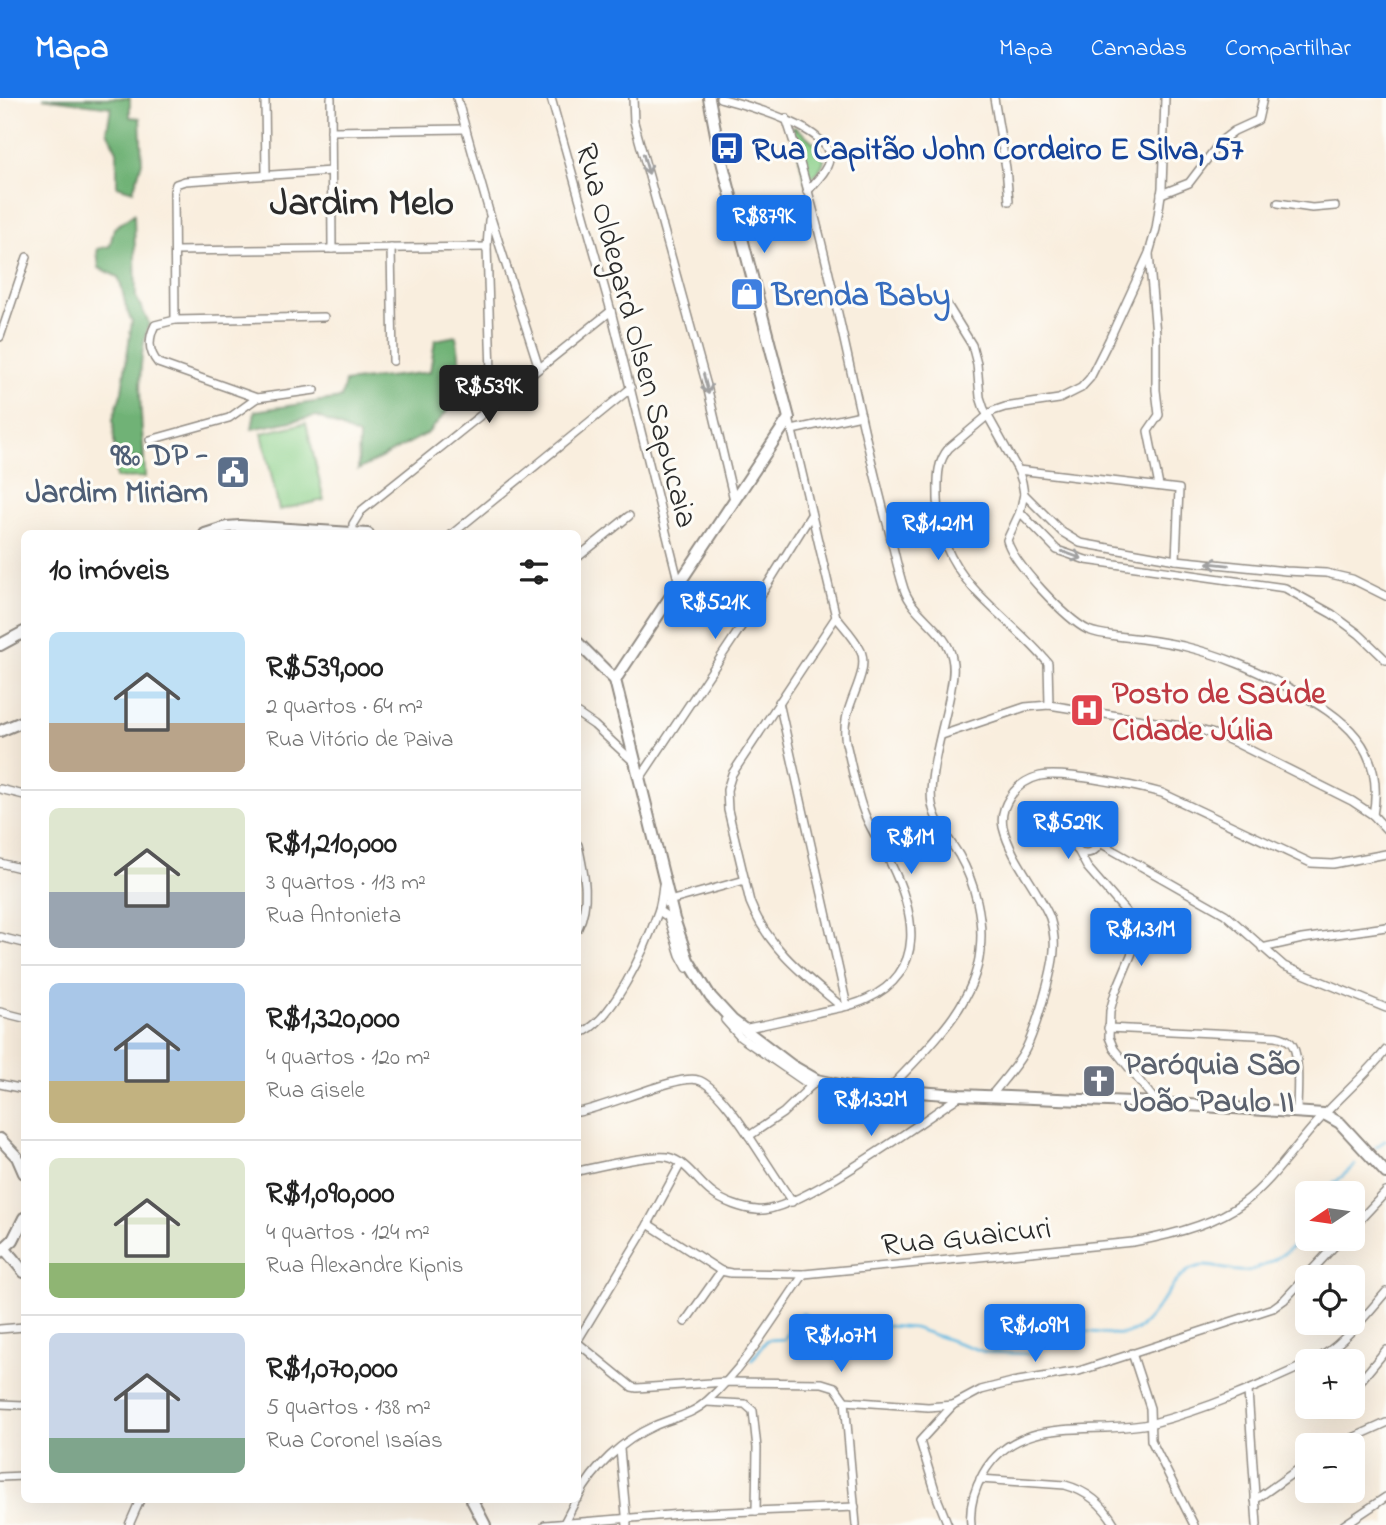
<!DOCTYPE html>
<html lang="pt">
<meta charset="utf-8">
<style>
:root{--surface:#fff;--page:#f2f2f2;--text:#222;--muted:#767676;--line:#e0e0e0;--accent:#1a73e8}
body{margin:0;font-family:"Indie Flower",sans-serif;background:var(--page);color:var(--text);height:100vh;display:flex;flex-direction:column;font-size:26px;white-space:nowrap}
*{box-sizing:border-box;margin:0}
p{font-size:23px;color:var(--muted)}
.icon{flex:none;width:38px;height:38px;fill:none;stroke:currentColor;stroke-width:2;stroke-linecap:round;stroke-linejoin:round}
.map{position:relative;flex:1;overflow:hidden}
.side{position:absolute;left:21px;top:432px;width:560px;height:973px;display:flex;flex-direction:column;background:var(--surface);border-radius:10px;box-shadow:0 7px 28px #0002}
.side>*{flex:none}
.needle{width:46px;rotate:257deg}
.controls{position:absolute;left:1295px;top:1083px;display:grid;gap:14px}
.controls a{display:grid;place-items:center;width:70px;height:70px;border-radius:10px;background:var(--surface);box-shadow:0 7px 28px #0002;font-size:35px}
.price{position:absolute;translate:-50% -60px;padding:0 16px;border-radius:7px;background:var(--accent);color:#fff;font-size:23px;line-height:46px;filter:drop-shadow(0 2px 4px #0008)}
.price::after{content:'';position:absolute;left:50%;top:42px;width:21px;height:16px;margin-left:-10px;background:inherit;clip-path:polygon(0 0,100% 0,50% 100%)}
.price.current{background:#222;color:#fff}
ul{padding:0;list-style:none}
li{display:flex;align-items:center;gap:21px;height:175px;padding:0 28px}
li+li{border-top:2px solid var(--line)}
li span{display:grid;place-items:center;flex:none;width:196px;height:140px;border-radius:10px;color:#555}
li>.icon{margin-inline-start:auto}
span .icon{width:84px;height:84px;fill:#fffc;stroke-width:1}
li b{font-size:30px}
h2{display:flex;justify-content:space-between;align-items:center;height:84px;padding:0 28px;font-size:30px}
header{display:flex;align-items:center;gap:42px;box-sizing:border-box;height:98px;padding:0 35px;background:var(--accent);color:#fff}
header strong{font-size:33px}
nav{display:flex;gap:38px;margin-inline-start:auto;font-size:24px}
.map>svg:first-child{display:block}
.green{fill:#8bd08a;stroke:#5b7e5a;stroke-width:2}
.forest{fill:#70b276;stroke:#4e6e50;stroke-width:2}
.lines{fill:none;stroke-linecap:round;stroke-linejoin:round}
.stream{stroke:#66bbe2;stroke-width:2.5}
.street-casing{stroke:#928c84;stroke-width:10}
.secondary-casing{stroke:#928c84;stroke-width:14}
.street{stroke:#fff;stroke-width:7}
.secondary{stroke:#fff;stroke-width:10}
.oneway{stroke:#a0a0a0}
.labels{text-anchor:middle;stroke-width:6;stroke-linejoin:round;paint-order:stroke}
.transit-label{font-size:32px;font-weight:bold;fill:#164399;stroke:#fdfcf7;text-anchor:start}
.shop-label{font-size:32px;font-weight:bold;fill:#366cbe;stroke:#fdfcf7;text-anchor:start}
.street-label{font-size:32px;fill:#2b2b2b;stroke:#fdfcf7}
.service-label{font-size:32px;font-weight:bold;fill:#4e5e75;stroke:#fdfcf7;text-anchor:end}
.health-label{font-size:32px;font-weight:bold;fill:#be3a42;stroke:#fdfcf7;text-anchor:start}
.worship-label{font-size:32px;font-weight:bold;fill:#5b616d;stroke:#fdfcf7;text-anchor:start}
.district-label{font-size:38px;font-weight:bold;fill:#2b2b2b;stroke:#fdfcf7}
</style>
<header>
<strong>Mapa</strong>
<nav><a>Mapa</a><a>Camadas</a><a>Compartilhar</a></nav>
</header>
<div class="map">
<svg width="1386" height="1427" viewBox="0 0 1386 1427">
<rect width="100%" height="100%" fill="#fdfcf7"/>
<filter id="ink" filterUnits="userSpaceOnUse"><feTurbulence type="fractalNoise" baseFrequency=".0143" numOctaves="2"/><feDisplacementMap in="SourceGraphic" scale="14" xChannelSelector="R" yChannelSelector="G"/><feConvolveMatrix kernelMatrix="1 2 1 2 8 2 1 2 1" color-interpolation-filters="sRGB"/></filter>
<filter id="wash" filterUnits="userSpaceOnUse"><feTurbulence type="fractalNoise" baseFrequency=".00686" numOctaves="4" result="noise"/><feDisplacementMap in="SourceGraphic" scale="28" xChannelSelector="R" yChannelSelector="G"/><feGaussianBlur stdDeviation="1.57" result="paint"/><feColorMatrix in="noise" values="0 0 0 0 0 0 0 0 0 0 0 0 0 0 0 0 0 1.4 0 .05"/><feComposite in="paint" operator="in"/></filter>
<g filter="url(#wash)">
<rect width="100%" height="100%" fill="#f9eede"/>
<g class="green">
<path d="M794 29C800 32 806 38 812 43 834 61 822 69 806 87L792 31Z"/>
<polygon points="306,325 324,402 279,412 262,335"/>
<polygon points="144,360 145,379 116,380 115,362"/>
</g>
<g class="forest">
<polygon points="43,0 130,0 130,19 140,20 142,64 133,93 117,88 117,53 107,33 111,9"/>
<path d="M134 116 136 199 149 225C135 267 141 316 144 360L115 362 113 321 122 293 132 223C123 210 125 194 118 179L99 170 97 151 110 148 114 130Z"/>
<polygon points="456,238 465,293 428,335 358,372 359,338 317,318 252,331 255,313 341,300 345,284 430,274 435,242"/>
</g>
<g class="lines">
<g class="stream">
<polyline points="1376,1049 1386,1042"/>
<polyline points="1322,1096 1355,1067"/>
<path d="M1051 1247C1059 1243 1067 1237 1075 1235 1090 1230 1111 1240 1129 1235 1152 1229 1166 1188 1188 1173 1207 1161 1226 1175 1246 1173 1258 1173 1290 1154 1296 1144 1301 1136 1304 1127 1307 1119"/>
<polyline points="752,1262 767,1242 785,1241 793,1220 802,1215 835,1234 858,1236 887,1228 914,1230 985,1254 1030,1256"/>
</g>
</g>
</g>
<g filter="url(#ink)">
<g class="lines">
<g class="street-casing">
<g id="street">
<polyline points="265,0 266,76"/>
<polyline points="331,0 332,151"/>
<polyline points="457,0 490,117 539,270"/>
<polyline points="551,0 611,213 679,486"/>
<polyline points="633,0 634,24 707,288 734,402"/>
<path d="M720 0C742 6 834 30 829 62 827 74 814 85 807 94"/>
<polyline points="994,0 1006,70 1009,103"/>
<path d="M786 20C830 152 851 291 887 425 893 447 897 470 904 491 913 518 947 532 952 560 955 572 952 584 950 596 945 624 927 680 932 706 935 724 949 741 959 757 975 785 984 821 980 853 975 909 924 953 888 992"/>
<polyline points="331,33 466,31"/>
<polyline points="1161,96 1189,85 1221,43 1234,33 1258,22 1263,0"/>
<polyline points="1278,105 1312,110 1335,108"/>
<polyline points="489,122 487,149 492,307"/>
<polyline points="391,150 393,263"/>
<polyline points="176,153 487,149"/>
<polyline points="1149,156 1156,236 1156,292 1159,317 1148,333 1159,388"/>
<path d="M946 205 972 247 977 266 980 299 984 311 1018 372 1022 384 1024 396 1020 414 1007 442C1013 465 1066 521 1088 532 1100 537 1112 537 1125 539 1144 541 1164 544 1183 548 1224 558 1254 571 1291 591 1343 619 1386 649 1373 717"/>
<polyline points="175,222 174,93 176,86 185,83 331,73"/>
<polyline points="0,239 27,159"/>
<path d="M257 300 158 265C148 253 148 241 155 227L175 222 324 219"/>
<path d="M789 320 836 519 732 676 727 692 728 712 750 804C768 850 805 878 842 909"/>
<polyline points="792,332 861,317"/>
<polyline points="150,342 229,320 257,300 315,292"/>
<polyline points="1018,372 1179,391 1176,462"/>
<polyline points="1024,396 1062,434 1080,445 1176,462 1286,473 1326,475 1352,481 1386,498"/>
<polyline points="1020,414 1057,452 1086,462 1285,490 1332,516 1359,536 1386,562"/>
<polyline points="353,436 353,426 361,413 611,213"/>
<polyline points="452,436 631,290"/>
<polyline points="578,459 629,418"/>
<polyline points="779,604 847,908"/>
<path d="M1049 607 1048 565C1017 526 965 496 946 448 940 433 939 417 938 401 938 382 936 365 949 350L993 313 1005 309 1059 301 1081 290 1090 280 1109 242 1149 155 1156 131 1162 90 1165 0"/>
<polyline points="578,616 594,627 635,665"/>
<polyline points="942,637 1025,609 1049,607 1193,630 1218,637 1236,645 1352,703 1373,717 1386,731"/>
<polyline points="639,682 739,532 811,417"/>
<polyline points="0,691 24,697"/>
<circle cx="1086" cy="741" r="14"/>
<polyline points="1100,745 1225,816 1284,868 1386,910"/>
<path d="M578 747C584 775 591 803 578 830"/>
<polyline points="1079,754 1087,769 1126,814 1136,830 1137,843 1115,895 1110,913 1109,939 1114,951 1157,1005"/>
<polyline points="0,765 24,771"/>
<polyline points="667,806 669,803 745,782"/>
<polyline points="659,813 668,819 680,857 687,870"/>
<polyline points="0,839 24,845"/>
<polyline points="1262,850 1302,841 1386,829"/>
<polyline points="0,914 24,920"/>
<polyline points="725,922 740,939 811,988"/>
<path d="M1108 930 1276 938C1282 939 1287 941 1291 945 1301 956 1297 998 1297 1013"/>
<path d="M743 931C767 926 792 921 816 915 833 911 851 909 867 901 928 873 915 814 890 764 882 748 872 734 865 717 856 695 852 669 846 645 838 611 871 579 861 553 855 540 845 530 836 519"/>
<path d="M578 936C612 927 647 846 658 814 661 806 662 796 663 787"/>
<polyline points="0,986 24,991"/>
<path d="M990 999C1001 985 1014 971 1023 956 1034 938 1053 873 1054 852 1055 841 1053 830 1050 820 1037 789 1011 762 1003 729 1001 719 1004 708 1010 699 1017 688 1027 681 1040 678 1064 673 1136 688 1162 695L1311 765 1333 766 1386 756"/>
<path d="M578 1014C605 1010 678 976 698 982 714 986 740 1024 749 1038L783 1015 817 982"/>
<polyline points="749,1038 792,1104"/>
<path d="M578 1073C597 1069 650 1056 667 1059 687 1063 697 1084 712 1095 723 1104 743 1111 757 1112 795 1117 923 1022 960 998"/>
<polyline points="648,1126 721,1173 731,1175 804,1176"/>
<polyline points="1353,1129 1386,1094"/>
<polyline points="685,1224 721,1173"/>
<polyline points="0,1231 24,1229"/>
<polyline points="578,1242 648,1126 681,1065"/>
<polyline points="578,1245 632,1289 637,1290 726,1284 822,1285 835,1289 845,1303 928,1309 953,1307"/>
<polyline points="1132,1255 1150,1310 1151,1342 1194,1427"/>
<path d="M1312 1264C1341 1249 1364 1219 1386 1194"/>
<polyline points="1353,1292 1386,1252"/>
<polyline points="1248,1293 1257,1427"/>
<polyline points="845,1303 856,1427"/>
<polyline points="706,1304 745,1306 753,1313 757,1350 756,1413"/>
<polyline points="0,1306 24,1307"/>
<polyline points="1335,1348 1386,1325"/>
<polyline points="620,1351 627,1427"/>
<polyline points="0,1379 24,1378"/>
<path d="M980 1381 1065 1387C1087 1393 1104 1407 1115 1427"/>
<path d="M578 1400C593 1370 623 1342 654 1328 672 1320 692 1317 707 1303 746 1268 774 1219 804 1176L1133 1144C1167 1138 1215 1126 1243 1105 1273 1083 1297 1045 1323 1018 1343 996 1367 976 1386 952"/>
<polyline points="1255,1402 1307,1365"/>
<polyline points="129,1427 140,1402"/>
<polyline points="545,1427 681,1416 855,1409"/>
<polyline points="563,1427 576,1402"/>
<polyline points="948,1427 938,1402 920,1343 953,1307 981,1292 1012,1284 1079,1273 1273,1210 1284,1202 1341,1141"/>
<path d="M971 1427C969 1408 974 1392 983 1376 1018 1313 1095 1339 1153 1325 1207 1311 1257 1289 1307 1266"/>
<polyline points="1344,1427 1386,1399"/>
</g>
</g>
<g class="secondary-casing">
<g id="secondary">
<polyline points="205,436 227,429 240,428 368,436"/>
<polyline points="578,545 615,582 674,821 688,862 710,898 732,922 791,967 817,982 849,989 960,997 1157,1005 1324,1016 1340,1025 1386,1075"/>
<polyline points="0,547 24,534"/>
<polyline points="615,582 789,320 719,52 709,0"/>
<polyline points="0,633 24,623"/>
<polyline points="0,1041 17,1059 24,1075"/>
<polyline points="4,1150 24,1174"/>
<polyline points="0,1154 13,1142 24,1120"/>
<polyline points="472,1402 485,1427"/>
</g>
</g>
<use href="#street" class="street"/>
<use href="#secondary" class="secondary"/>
</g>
<defs><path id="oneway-shaft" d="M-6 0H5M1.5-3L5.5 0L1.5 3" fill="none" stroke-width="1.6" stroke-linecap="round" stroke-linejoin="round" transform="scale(1.75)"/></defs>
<g class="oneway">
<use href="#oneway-shaft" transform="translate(646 66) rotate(74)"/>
<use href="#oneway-shaft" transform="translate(706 286) rotate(76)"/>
<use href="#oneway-shaft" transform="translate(1072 457) rotate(20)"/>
<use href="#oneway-shaft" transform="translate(1218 466) rotate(-174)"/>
</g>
</g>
<defs>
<g id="bus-square" transform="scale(1.75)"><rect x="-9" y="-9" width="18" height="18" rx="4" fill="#1a4fb4" stroke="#fdfcf7"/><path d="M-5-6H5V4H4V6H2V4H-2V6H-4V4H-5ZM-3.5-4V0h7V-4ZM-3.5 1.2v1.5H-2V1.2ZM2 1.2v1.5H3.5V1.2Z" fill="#fff"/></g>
<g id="shop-square" transform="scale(1.75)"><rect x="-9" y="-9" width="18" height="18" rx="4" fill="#3f7fe0" stroke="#fdfcf7"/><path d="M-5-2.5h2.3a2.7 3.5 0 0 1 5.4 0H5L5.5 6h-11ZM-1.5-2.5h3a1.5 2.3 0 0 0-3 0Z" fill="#fff"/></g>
<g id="civic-square" transform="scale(1.75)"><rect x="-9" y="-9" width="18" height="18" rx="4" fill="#5c6f8a" stroke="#fdfcf7"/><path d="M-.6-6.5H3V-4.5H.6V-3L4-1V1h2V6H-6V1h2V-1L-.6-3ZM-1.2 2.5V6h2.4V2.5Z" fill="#fff"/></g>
<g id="hospital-square" transform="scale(1.75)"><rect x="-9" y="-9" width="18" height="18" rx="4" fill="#e0444e" stroke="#fdfcf7"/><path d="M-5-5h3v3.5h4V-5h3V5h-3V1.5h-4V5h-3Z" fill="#fff"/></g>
<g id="church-square" transform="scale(1.75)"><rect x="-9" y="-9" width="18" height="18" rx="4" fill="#6b7280" stroke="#fdfcf7"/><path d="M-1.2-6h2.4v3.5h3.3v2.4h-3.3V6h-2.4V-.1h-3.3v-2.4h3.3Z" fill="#fff"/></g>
</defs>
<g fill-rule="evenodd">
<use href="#bus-square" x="727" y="50"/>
<use href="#shop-square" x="747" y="196"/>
<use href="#civic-square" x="233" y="374"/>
<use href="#hospital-square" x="1087" y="612"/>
<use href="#church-square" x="1099" y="983"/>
</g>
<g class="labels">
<g class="transit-label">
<text x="752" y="61">Rua Capitão John Cordeiro E Silva, 57</text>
</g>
<g class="shop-label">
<text x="772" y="207">Brenda Baby</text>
</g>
<g class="street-label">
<text transform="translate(638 237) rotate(75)" y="11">Rua Oldegard Olsen Sapucaia</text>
<text transform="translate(966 1137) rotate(-6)" y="11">Rua Guaicuri</text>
</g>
<g class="service-label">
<text x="208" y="367">98º DP -<tspan x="208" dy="37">Jardim Miriam</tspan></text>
</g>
<g class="health-label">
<text x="1112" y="605">Posto de Saúde<tspan x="1112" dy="37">Cidade Júlia</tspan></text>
</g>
<g class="worship-label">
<text x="1124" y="976">Paróquia São<tspan x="1124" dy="37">João Paulo II</tspan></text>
</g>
<g class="district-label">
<text x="362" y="116">Jardim Melo</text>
</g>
</g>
</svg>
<div class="controls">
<a><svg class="needle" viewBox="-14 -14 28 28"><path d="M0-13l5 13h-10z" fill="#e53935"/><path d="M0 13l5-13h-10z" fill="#767676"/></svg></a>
<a><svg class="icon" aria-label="locate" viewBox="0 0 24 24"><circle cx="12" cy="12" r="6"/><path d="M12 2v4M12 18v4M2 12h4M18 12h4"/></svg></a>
<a>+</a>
<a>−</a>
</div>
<b class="price" style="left:764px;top:157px">R$879K</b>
<b class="price current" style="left:489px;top:327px">R$539K</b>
<b class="price" style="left:938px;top:464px">R$1.21M</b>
<b class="price" style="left:715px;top:543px">R$521K</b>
<b class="price" style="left:1068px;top:763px">R$529K</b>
<b class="price" style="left:911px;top:778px">R$1M</b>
<b class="price" style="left:1141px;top:870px">R$1.31M</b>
<b class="price" style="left:871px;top:1040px">R$1.32M</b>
<b class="price" style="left:1035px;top:1266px">R$1.09M</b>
<b class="price" style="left:841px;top:1276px">R$1.07M</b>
<section class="side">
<h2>10 imóveis<svg class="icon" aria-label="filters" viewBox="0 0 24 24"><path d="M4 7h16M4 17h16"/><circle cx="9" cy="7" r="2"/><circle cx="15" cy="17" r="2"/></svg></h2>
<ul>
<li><span style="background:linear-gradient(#bfe0f5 65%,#b9a48a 0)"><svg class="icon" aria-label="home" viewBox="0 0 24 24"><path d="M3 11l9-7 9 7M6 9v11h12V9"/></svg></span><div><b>R$539,000</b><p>2 quartos · 64 m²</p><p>Rua Vitório de Paiva</p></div></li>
<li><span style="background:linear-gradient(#dfe7d0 60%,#9aa5b1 0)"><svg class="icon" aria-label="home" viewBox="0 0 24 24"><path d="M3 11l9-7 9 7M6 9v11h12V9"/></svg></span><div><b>R$1,210,000</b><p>3 quartos · 113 m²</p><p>Rua Antonieta</p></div></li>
<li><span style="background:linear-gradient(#a9c7e8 70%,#c2b280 0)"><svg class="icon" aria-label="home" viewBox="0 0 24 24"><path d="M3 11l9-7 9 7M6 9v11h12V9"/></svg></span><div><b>R$1,320,000</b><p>4 quartos · 120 m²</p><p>Rua Gisele</p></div></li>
<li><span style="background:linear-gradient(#dfe7d0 75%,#8fb573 0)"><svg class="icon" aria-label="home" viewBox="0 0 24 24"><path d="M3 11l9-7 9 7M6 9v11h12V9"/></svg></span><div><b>R$1,090,000</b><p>4 quartos · 124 m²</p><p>Rua Alexandre Kipnis</p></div></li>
<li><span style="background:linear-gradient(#c9d6e8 75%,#7fa58c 0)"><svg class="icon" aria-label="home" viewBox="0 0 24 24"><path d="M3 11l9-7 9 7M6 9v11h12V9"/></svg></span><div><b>R$1,070,000</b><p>5 quartos · 138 m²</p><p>Rua Coronel Isaías</p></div></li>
</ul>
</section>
</div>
